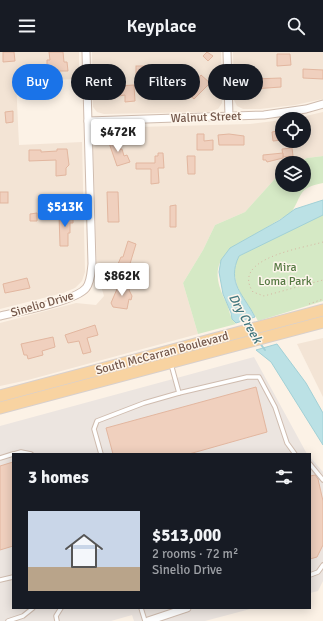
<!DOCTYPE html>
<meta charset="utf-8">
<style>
:root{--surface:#171b24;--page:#20242c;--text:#f1f3f6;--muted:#9ea1a6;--accent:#1a73e8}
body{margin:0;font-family:Signika,sans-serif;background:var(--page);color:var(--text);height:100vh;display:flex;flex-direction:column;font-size:15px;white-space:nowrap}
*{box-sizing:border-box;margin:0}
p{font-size:13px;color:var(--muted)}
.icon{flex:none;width:22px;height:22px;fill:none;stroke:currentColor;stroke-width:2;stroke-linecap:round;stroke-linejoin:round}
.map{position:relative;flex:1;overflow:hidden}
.details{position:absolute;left:12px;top:401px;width:299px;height:156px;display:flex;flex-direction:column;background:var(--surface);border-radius:0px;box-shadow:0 2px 10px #0003}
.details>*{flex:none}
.hud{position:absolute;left:12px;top:12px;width:299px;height:36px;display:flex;gap:8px}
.fabs{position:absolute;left:275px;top:60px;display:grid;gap:8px}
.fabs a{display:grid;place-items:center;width:36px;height:36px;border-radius:50%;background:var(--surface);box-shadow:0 2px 10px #0003;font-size:20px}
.price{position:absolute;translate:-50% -34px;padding:0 9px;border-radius:4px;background:#fff;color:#222;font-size:13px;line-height:26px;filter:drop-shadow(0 1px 2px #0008)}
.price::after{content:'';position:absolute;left:50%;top:24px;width:12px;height:9px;margin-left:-6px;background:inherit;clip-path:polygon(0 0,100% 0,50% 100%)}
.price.active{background:var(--accent);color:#fff}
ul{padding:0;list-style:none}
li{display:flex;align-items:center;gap:12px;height:100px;padding:0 16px}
li span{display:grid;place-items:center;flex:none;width:112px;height:80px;border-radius:0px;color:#555}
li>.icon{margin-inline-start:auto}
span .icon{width:48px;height:48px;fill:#fffc;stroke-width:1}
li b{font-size:17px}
h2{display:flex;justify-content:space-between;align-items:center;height:48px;padding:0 16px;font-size:17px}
.chip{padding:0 14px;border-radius:18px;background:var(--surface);box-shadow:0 2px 10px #0003;font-size:14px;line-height:36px}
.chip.active{background:var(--accent);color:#fff}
header{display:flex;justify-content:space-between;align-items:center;height:52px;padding:0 16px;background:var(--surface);font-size:18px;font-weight:600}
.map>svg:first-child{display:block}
.residential{fill:#f3e4d5}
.industrial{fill:#ece5e0}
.green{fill:#d5e9c5}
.water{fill:#bbe1e5;stroke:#a1d0d6}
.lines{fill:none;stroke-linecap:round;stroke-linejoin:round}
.stream{stroke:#a1d0d6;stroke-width:2}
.building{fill:#f0d0be;stroke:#e2b69f}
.lane-casing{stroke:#cfbcaf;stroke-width:5.5}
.street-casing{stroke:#cfbcaf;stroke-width:9}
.primary-casing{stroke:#d8d0cd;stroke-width:13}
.path{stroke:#d5b3a1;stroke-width:1;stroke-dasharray:1 3;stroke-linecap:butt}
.lane{stroke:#fff;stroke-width:3.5}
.street{stroke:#fff;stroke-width:7}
.primary{stroke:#f8d3a1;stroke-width:11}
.labels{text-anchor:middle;stroke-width:3;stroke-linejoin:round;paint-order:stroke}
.street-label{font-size:12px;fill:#74584b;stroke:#fef6ec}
.park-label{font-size:12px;fill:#567943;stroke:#fef6ec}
.water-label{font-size:13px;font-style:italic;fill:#43787f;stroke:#fef6ec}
</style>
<header><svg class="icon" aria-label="menu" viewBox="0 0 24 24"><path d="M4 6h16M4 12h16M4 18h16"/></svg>Keyplace<svg class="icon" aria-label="search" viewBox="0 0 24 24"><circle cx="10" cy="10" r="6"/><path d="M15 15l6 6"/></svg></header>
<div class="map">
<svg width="323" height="569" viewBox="0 0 323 569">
<rect width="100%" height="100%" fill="#fcf2e6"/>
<g class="residential">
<polygon points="0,0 79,0 79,27 16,29 19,93 82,90 85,220 82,229 75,236 63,241 0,257"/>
<polygon points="92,0 221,0 222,51 218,57 209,60 104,62 97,60 93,55"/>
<polygon points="233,0 323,0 323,47 295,53 260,57 243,57 237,54 234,48"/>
<polygon points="323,60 323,104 307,106 297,111 282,111 282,119 245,160 215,173 203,198 183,231 198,282 28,328 0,334 0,271 76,251 96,253 104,244 97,221 93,87 95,81 99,76 250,72 282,68 282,89 304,89 304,67 293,67"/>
<polygon points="323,286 323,345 297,292"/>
</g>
<g class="industrial">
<polygon points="254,305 307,402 13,402 13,556 254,556 205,569 134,569 132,563 111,569 0,569 0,374"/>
<polygon points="310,405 323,420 323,529 318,539 310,541"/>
</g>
<g class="green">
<path d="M323 104V131C297 136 303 143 291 161 278 168 266 176 254 183 222 200 207 213 226 250 230 258 229 265 236 272L198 282 183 231 203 198 215 173 245 160 282 119V133H304V111H297L307 106Z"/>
<path d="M323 161V249L258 269C246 247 226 230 239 204Z"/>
</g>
<g class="water">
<path d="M323 148V163L239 204C226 231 244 243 255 265L236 271 232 267 231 261 223 242 219 220 221 208 230 196 280 168 295 157Z"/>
<polygon points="277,292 306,331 323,361 323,393 271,310 256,298"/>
</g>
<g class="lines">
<polyline class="stream" points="259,290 265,298"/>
</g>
<g class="building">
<polygon points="3,0 14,0 15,9 3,10"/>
<polygon points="49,0 63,0 64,10 67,10 68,19 50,19 50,14 47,14 47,8 50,8"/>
<polygon points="207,0 213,4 208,9 203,4"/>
<polygon points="277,2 290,2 291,13 277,14"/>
<rect x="136" y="14" width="18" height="8"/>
<polygon points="303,17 323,18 323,27 303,26"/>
<polygon points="201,23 210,31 194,47 183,37 193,26 196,29"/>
<polygon points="281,26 281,35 253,37 253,27"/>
<polygon points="134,33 135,49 125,50 125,43 119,44 119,34"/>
<polygon points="13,59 13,70 6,71 5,60"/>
<polygon points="282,78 282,88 273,89 272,80"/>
<polygon points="197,82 204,82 204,89 213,88 213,98 197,98"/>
<polygon points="229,82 244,84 244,93 219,93 218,83"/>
<polygon points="116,86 120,97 122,97 124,104 127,103 130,110 117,114 108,88"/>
<polygon points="292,96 293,104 283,105 282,97"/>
<polygon points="57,97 67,97 69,113 66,116 66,123 56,124 56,108 29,109 29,98 41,98 41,100 57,99"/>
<polygon points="158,101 163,101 164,116 158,116 159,131 151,132 151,117 136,117 136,111 155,111 155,104 158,104"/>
<polygon points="283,101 283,106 267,110 266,108 263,108 263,103"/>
<polygon points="187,104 195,104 195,122 188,122"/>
<rect x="0" y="140" width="8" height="11"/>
<polygon points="107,140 118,140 119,170 108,170"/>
<polygon points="176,153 176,175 170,175 170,154"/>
<polygon points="37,161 37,169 30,169 30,162"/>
<polygon points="59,162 73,162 73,171 70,171 70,181 68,181 68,194 60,194"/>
<polygon points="128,189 136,192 129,215 118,212 121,205 123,205"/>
<polygon points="27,226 30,236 5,241 3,232"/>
<polygon points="123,230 131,232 129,238 132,244 131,248 129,247 127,257 113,255 111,251 117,237 121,238"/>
<polygon points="95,273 98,283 87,286 91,300 83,302 79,289 68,291 65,283"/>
<polygon points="53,285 55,295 42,299 43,303 28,307 27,303 24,303 21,292"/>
<polygon points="256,335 267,380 189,402 113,402 106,376"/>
<polygon points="13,410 13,494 0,498 0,414"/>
<polygon points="315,423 318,427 323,449 323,493 317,505 310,507 310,424"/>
</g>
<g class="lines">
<g class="lane-casing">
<g id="lane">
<polyline points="179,341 247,325 259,325 275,355 287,391 295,402"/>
<polyline points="14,402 21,400 31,402"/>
<polyline points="101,402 94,377 97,369 144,351 179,341 171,312"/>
<polyline points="0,406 13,402"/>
<polyline points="310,412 323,428"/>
<polyline points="310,523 318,520 323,513"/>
<polyline points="0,528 13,525"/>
<polyline points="141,556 145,569"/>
<polyline points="8,569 23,564 33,556"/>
<polyline points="57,569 56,564 61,556"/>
</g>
</g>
<g class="street-casing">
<g id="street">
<polyline points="227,0 229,64"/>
<polyline points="88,69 264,63 306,57 323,52"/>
<path d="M0 264C18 260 76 249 86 236 91 230 91 220 92 212L86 0"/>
<polyline points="148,569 187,556"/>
</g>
</g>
<g class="primary-casing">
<g id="primary">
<polyline points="0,344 323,258"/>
<polyline points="0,356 323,270"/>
</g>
</g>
<g class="path">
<path d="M323 190C304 196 230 206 253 240L264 244 323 228"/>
<polyline points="309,252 323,247"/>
</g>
<use href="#lane" class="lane"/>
<use href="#street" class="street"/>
<use href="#primary" class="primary"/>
</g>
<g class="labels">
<g class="street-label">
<text transform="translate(206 65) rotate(-2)" y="4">Walnut Street</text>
<text transform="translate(42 252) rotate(-16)" y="4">Sinelio Drive</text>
<text transform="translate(162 301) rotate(-15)" y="4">South McCarran Boulevard</text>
</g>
<g class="park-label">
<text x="285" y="219">Mira<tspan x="285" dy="14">Loma Park</tspan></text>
</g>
<g class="water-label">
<text transform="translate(246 266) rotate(61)" y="5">Dry Creek</text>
</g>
</g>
</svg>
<div class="fabs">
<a><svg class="icon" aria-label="locate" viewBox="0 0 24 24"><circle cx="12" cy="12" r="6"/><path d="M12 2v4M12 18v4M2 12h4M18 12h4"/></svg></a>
<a><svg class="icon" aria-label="layers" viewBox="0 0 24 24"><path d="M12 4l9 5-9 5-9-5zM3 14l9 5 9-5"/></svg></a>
</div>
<b class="price" style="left:118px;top:101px">$472K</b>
<b class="price active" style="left:65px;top:176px">$513K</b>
<b class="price" style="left:122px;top:245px">$862K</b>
<div class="hud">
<a class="chip active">Buy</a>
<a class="chip">Rent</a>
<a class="chip">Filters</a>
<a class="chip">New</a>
</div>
<section class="details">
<h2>3 homes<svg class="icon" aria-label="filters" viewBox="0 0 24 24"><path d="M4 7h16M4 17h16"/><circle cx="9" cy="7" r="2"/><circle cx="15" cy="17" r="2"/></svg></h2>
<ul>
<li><span style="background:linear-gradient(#c9d6e8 70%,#b9a48a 0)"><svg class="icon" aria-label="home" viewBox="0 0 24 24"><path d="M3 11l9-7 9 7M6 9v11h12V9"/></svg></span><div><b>$513,000</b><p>2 rooms · 72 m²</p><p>Sinelio Drive</p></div></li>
</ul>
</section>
</div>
